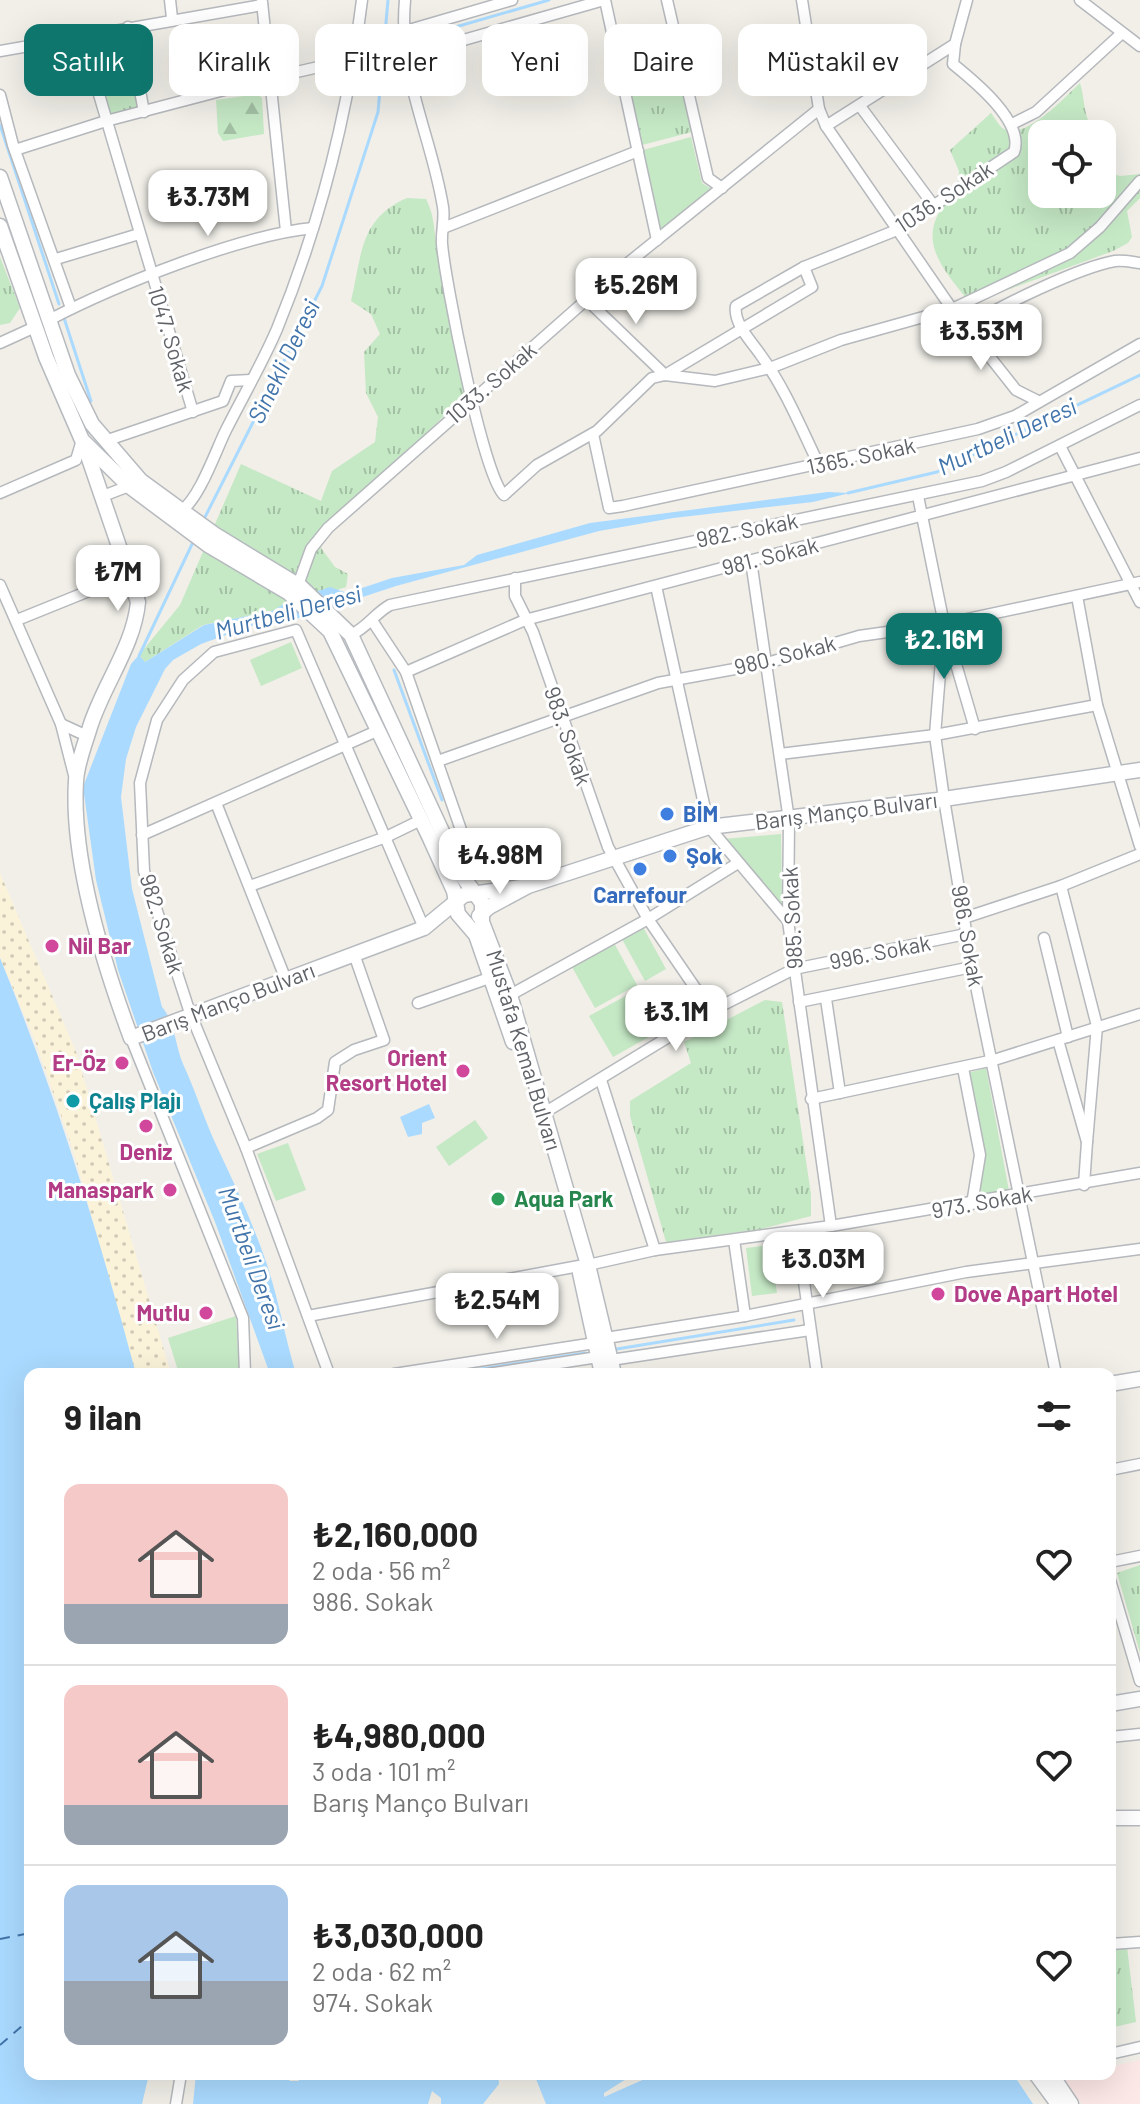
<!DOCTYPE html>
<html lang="tr">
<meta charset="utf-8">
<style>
:root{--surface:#fff;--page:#f6f6f6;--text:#222;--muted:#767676;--line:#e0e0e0;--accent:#0f766e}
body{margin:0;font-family:Barlow,sans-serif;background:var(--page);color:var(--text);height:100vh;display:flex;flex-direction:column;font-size:30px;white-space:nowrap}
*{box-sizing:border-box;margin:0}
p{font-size:26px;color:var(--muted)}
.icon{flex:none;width:44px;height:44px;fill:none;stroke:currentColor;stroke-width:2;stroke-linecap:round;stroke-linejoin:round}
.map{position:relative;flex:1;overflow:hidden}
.sheet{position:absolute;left:24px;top:1368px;width:1092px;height:712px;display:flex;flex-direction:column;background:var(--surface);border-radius:16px;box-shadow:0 8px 32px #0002}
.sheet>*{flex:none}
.hud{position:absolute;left:24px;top:24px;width:1092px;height:72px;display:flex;gap:16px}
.fabs{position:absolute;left:1028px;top:120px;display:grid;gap:16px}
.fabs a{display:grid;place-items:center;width:88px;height:88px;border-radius:16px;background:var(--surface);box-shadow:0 8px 32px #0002;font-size:40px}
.price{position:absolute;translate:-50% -68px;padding:0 18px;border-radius:16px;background:#fff;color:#222;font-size:26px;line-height:52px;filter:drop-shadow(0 2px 4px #0008)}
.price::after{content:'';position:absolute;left:50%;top:48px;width:24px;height:18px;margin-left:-12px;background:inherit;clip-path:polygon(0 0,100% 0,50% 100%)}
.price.on{background:var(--accent);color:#fff}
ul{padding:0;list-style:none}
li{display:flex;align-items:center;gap:24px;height:200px;padding:0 40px}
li+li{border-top:2px solid var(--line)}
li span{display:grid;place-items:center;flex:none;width:224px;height:160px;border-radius:16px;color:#555}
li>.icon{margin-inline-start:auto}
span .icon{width:96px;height:96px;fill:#fffc;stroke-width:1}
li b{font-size:34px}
h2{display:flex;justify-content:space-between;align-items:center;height:96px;padding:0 40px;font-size:34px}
.tag{padding:0 28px;border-radius:16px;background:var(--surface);box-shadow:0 8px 32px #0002;font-size:28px;line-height:72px}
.tag.on{background:var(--accent);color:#fff}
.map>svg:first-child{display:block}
.medical{fill:#fce8e6}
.grass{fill:url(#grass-tufts)}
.forest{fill:url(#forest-firs)}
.sand{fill:url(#sand-dots)}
.park{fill:#c5e8c5}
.water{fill:#aadaff}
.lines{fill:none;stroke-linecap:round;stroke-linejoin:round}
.stream{stroke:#aadaff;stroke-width:3}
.ferry{stroke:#4174aa;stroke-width:2;stroke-dasharray:10 8;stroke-linecap:butt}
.street-casing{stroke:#b5b8bc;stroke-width:13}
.secondary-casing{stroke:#b6babf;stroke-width:17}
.street{stroke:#fff;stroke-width:10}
.secondary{stroke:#fff;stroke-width:14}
.shop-dot{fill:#3f7fe0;stroke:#fff;stroke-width:3}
.hotel-dot{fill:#d1479c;stroke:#fff;stroke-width:3}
.culture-dot{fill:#0f9aa8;stroke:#fff;stroke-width:3}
.leisure-dot{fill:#2e9e5b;stroke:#fff;stroke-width:3}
.labels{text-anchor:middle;stroke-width:6;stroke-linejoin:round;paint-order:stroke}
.street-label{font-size:22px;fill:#5f6368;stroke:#fff}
.shop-label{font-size:22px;font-weight:bold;fill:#366cbe;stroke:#fff;text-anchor:start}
.hotel-label{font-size:22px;font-weight:bold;fill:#b23c85;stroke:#fff;text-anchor:end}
.culture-label{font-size:22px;font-weight:bold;fill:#0d838f;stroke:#fff;text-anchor:start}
.leisure-label{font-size:22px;font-weight:bold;fill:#27864d;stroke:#fff;text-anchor:start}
.water-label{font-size:24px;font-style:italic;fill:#4174aa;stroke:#fff}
</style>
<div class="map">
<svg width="1140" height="2104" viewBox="0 0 1140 2104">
<defs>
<pattern id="grass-tufts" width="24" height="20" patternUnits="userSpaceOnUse" patternTransform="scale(2)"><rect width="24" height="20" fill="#c5e8c5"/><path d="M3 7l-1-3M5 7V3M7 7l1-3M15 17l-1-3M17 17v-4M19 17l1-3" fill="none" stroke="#a3c0a4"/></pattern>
<pattern id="forest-firs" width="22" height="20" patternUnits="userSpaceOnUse" patternTransform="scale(2)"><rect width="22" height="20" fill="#c5e8c5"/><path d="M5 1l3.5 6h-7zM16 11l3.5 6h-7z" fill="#a3c0a4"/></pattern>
<pattern id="sand-dots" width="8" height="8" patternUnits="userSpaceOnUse" patternTransform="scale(2)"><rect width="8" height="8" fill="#fbf3d9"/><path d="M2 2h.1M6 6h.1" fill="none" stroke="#cec8b4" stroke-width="1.8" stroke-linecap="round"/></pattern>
</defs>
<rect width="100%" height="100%" fill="#f1efe8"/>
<polygon class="medical" points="1140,2060 1140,2104 1082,2104 1062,2078 1110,2074 1110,2067"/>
<g class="grass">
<polygon points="125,33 140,107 110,115 88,41"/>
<polygon points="673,55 692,132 642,145 626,66"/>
<path d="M1080 83C1086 101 1082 122 1099 134H1042V194H1102V140L1106 153 1104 171 1120 176 1140 174V198L1127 211 1132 237 1128 243 1113 251 988 297 966 298C936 261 913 232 957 191L959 171 950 150 991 113C995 118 999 126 1004 129 1025 141 1066 96 1080 83Z"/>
<path d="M407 198 426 199C435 217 433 227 437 246 446 295 458 342 465 392L462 399 323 531 321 548 335 567 348 574 346 587 272 611 203 625 145 662 139 655 180 605 241 464 321 501 332 471 375 442 378 417 366 393 364 352 380 334 371 314 351 301C362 255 359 219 407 198Z"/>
<polygon points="0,257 20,308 10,323 0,325"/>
<polygon points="765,1000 782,1002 811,1194 811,1216 761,1229 666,1242 630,1116 630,1101 691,1063 684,1042"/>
<polygon points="1140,1565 1140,1653 1117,1573"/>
<polygon points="1127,1947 1136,2022 1110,2028 1110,1948"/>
</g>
<polygon class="forest" points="257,94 262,98 264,134 223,141 218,133 216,100"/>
<polygon class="sand" points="0,873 76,1052 171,1374 136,1374 73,1150 35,1040 0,958"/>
<g class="park">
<polygon points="691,137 702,183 713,190 661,230 643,150"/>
<polygon points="291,642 302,668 261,686 250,660"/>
<polygon points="781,834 782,907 723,839"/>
<polygon points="643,927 666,969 645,981 622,939"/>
<polygon points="614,943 637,985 595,1008 572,967"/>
<polygon points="631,993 654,1034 613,1057 589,1016"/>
<polygon points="986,1068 1009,1191 980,1196 983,1149 968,1073"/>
<polygon points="475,1120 488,1138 449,1166 436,1147"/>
<polygon points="288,1143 306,1190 276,1201 257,1154"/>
<polygon points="770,1245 777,1293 752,1296 746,1248"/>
<polygon points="236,1316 239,1369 227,1374 179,1374 168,1338"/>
</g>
<g class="water">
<path d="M828 492 850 493 813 502 673 518 599 531 396 586 296 619 268 620 201 644 173 660 165 669 136 727 126 759 121 797 132 889 162 1007C175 1022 175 1045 183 1064 196 1092 205 1122 218 1149 235 1185 251 1219 264 1256 278 1295 284 1334 296 1374H270L215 1222 153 1072 118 970 96 880 83 787 131 664 139 655 145 662 204 625 272 611 289 601 330 587 347 593 392 578 464 565 477 555 590 523Z"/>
<path d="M0 958C56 1094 98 1232 136 1374H30V2074H149L142 2104H0Z"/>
<polygon points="429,1104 435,1118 422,1123 422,1134 408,1137 400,1117"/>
<polygon points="196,2074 283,2074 290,2081 299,2081 297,2074 498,2074 499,2084 483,2104 441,2104 441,2098 432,2091 428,2104 193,2104"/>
<polygon points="534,2074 634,2074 604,2093 604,2097 656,2074 997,2074 1001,2078 1017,2080 1033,2104 546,2104"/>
</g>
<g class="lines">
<g class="stream">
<polyline points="409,35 452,28 549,0"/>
<polyline points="385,39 401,36"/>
<polyline points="0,125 59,304"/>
<polyline points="64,318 91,401"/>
<polyline points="848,493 937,472 1140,375"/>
<polyline points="204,519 322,286 378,112 388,0"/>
<polyline points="139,656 194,540"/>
<polyline points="394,670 442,800"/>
<polyline points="617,1349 794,1320"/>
<polyline points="449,1374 585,1353"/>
</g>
<g class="ferry">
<polyline points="0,1939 30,1933"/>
<polyline points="0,2045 30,2019"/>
</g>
<g class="street-casing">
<g id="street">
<polyline points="170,0 172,18"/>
<path d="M405 0C398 78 431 133 443 207 445 219 441 232 442 244 445 280 483 476 504 495L537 465 597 431 652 378 665 375 715 381 770 368 841 340 952 309 1070 253 1100 227 1140 181"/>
<polyline points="605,0 657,240"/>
<polyline points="667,0 708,178 722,188"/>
<polyline points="802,0 819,109 826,126 952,309 1016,390 1038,401"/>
<polyline points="1080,0 1140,46"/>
<polyline points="262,2 286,231"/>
<polyline points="128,27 144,112"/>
<polyline points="402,32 512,0"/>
<polyline points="82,37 193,412"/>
<polyline points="0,51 262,5"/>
<polyline points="0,95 13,145 71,308"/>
<polyline points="860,106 934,206"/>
<polyline points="1012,124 1036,112 1122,33"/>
<polyline points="826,126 955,44 967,0"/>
<polyline points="15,150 106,121 270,78 354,59 404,57 604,0"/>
<polyline points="443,228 638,151"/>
<polyline points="56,259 139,234"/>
<path d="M804 267 736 306C733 323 751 341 760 354 785 388 801 428 819 465"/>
<polyline points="586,299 665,375"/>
<path d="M49 320C114 286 241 235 313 228"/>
<path d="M967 327C997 307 1080 267 1115 261 1123 260 1132 262 1140 263"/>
<polyline points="0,343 35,327"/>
<path d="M665 375 812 287 804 267 897 230 1014 152C1025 122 974 81 953 64L955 44"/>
<polyline points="593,434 609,508 623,506 978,429 1015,416 1140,344"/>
<polyline points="105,441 223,401 231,381 251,380"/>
<polyline points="1060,446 1140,602"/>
<polyline points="0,493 76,460 82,440"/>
<polyline points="103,496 129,486"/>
<polyline points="918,496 944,624 935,735 944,799 972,967 1056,1374"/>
<path d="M181 511C199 499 215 453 225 432 242 398 262 364 277 329 320 224 348 113 362 0"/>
<polyline points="751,561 789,820 788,921 831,1226"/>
<polyline points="515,578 515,596 533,632 608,847 648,919 711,1011"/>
<polyline points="0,585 61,724 74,775"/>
<polyline points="298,585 311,549 328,528 628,263 819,109"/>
<polyline points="656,586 709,827 788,921"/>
<polyline points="1077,596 1097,705 1140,846"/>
<polyline points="17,620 131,574"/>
<polyline points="373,622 406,672 468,850"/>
<polyline points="946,630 975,729"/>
<path d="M351 635C369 626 374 614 390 605L982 481 1006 472 1140 405"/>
<polyline points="406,672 525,620 1140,458"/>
<polyline points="61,724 87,736"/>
<polyline points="780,754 935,735 1097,705"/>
<polyline points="438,761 658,683 767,663 859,636 944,624 1140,582"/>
<polyline points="216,803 286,980"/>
<polyline points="142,835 379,730"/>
<polyline points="250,886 386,837 421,820"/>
<polyline points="1061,886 1097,1026 1087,1142"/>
<polyline points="964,918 1061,886 1140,854"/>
<polyline points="1044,938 1068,1037"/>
<polyline points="510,995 648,919 738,863"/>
<polyline points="826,999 840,1093"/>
<polyline points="799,1002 972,967"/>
<polyline points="418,1003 492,977"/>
<polyline points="131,1038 243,1318 245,1374"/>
<polyline points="1058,1040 1087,1142 1084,1185"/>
<polyline points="963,1068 980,1155 972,1204"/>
<polyline points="601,1080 655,1250"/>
<polyline points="811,1099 994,1060 1140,1014"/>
<polyline points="544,1113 711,1011 794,969 966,934"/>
<polyline points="246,1148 317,1118 328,1110 335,1062 354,1050 384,1040 354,954"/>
<polyline points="797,1232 817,1374"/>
<polyline points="734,1240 745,1316"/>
<polyline points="588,1265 655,1250 831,1226 1140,1173"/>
<polyline points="308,1316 579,1266"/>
<polyline points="606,1338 745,1316 966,1272 1140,1249"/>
<polyline points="611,1360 810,1330"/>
<polyline points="329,1374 246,1148 189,1010 144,871 140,783 157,720 183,680 214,652 296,630 424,928"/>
<polyline points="394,1374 595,1343"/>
<polyline points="488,1374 598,1357"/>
<polyline points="1110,1470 1140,1464"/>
<polyline points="1110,1562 1140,1556"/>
<polyline points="1110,1580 1140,1681"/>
<polyline points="1110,1737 1140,1734"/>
<polyline points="1110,1944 1140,1942"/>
<polyline points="1110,2054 1140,2047"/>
<polyline points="176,2104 181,2074"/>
</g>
</g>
<g class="secondary-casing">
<g id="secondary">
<polyline points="0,177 68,375 92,424 141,481 214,534 301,587 351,635 463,877 482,903 482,922 510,995 588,1265 614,1374"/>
<polyline points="0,226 46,357 82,440 129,486 208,545 289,593 330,631 428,834 454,891 458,914 476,935 513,1042"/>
<path d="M84 444 138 602C134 646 103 685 90 727 85 744 77 763 76 781 71 859 104 965 131 1038L424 928 464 895 528 886"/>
<polyline points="479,916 489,907 528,886 709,827 937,800 1140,770"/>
<polyline points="580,1273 602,1374"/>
<polyline points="1110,1384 1140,1379"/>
<polyline points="1110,1704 1140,1699"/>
<polyline points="1110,1818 1140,1818"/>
<polyline points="1036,2074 1058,2104"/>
<polyline points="1051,2074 1071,2104"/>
</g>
</g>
<use href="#street" class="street"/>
<use href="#secondary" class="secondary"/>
</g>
<g class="shop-dot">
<circle cx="667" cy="814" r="8"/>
<circle cx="670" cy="856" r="8"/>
<circle cx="640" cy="869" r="8"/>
</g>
<g class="hotel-dot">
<circle cx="52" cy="946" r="8"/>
<circle cx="122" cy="1063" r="8"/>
<circle cx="463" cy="1071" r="8"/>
<circle cx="146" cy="1126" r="8"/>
<circle cx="170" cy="1190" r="8"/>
<circle cx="938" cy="1294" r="8"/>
<circle cx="206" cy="1313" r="8"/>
</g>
<circle class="culture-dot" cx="73" cy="1101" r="8"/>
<circle class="leisure-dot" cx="498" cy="1199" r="8"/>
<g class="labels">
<g class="street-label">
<text transform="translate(944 197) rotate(-33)" y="8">1036. Sokak</text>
<text transform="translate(171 339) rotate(73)" y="8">1047. Sokak</text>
<text transform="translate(491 383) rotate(-41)" y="8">1033. Sokak</text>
<text transform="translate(861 456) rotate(-12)" y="8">1365. Sokak</text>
<text transform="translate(747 530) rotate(-11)" y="8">982. Sokak</text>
<text transform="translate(770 556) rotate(-14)" y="8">981. Sokak</text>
<text transform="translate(785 655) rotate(-14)" y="8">980. Sokak</text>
<text transform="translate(568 736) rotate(71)" y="8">983. Sokak</text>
<text transform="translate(846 811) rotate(-7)" y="8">Barış Manço Bulvarı</text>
<text transform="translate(792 918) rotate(-93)" y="8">985. Sokak</text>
<text transform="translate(162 924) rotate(73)" y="8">982. Sokak</text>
<text transform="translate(968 936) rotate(80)" y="8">986. Sokak</text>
<text transform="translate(880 952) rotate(-11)" y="8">996. Sokak</text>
<text transform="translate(228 1002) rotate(-21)" y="8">Barış Manço Bulvarı</text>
<text transform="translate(524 1050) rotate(73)" y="8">Mustafa Kemal Bulvarı</text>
<text transform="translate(982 1202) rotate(-10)" y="8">973. Sokak</text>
</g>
<g class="shop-label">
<text x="683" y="822">BİM</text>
<text x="686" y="864">Şok</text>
<text x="640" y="903" text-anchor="middle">Carrefour</text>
</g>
<g class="hotel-label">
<text x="68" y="954" text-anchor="start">Nil Bar</text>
<text x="447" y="1066">Orient<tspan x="447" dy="25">Resort Hotel</tspan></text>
<text x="106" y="1071">Er-Öz</text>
<text x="146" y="1160" text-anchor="middle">Deniz</text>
<text x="154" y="1198">Manaspark</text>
<text x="954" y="1302" text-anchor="start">Dove Apart Hotel</text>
<text x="190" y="1321">Mutlu</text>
</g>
<g class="culture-label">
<text x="89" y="1109">Çalış Plajı</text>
</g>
<g class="leisure-label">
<text x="514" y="1207">Aqua Park</text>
</g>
<g class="water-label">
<text transform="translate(284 362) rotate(-64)" y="8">Sinekli Deresi</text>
<text transform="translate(1007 437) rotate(-25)" y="8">Murtbeli Deresi</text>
<text transform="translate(288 613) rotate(-15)" y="8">Murtbeli Deresi</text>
<text transform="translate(251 1258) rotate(70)" y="8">Murtbeli Deresi</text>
</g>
</g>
</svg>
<div class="fabs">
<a><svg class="icon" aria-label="locate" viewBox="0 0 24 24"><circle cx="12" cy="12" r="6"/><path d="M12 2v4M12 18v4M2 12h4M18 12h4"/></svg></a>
</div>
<b class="price" style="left:208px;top:238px">₺3.73M</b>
<b class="price" style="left:636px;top:326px">₺5.26M</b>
<b class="price" style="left:981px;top:372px">₺3.53M</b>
<b class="price" style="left:118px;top:613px">₺7M</b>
<b class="price on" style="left:944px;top:681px">₺2.16M</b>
<b class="price" style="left:500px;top:896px">₺4.98M</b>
<b class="price" style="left:676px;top:1053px">₺3.1M</b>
<b class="price" style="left:823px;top:1300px">₺3.03M</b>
<b class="price" style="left:497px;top:1341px">₺2.54M</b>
<div class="hud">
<a class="tag on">Satılık</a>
<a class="tag">Kiralık</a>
<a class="tag">Filtreler</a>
<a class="tag">Yeni</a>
<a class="tag">Daire</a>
<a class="tag">Müstakil ev</a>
</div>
<section class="sheet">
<h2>9 ilan<svg class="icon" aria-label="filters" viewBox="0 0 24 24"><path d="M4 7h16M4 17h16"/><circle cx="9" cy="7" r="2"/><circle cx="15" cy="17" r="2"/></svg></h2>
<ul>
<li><span style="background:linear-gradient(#f6c9c9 75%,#9aa5b1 0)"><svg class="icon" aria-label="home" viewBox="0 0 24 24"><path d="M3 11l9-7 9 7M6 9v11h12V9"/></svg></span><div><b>₺2,160,000</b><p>2 oda · 56 m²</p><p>986. Sokak</p></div><svg class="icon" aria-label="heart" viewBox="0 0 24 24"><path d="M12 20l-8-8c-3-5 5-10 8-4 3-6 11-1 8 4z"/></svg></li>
<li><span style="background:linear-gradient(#f6c9c9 75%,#9aa5b1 0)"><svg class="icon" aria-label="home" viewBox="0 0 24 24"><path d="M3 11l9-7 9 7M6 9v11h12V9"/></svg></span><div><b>₺4,980,000</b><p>3 oda · 101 m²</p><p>Barış Manço Bulvarı</p></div><svg class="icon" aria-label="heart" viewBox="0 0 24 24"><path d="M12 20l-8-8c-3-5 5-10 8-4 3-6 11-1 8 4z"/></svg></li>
<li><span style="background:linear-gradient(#a9c7e8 60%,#9aa5b1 0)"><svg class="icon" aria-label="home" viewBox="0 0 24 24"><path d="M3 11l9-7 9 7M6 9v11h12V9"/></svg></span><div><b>₺3,030,000</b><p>2 oda · 62 m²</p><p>974. Sokak</p></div><svg class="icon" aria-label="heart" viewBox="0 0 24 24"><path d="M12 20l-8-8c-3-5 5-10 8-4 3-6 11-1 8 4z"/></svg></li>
</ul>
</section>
</div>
